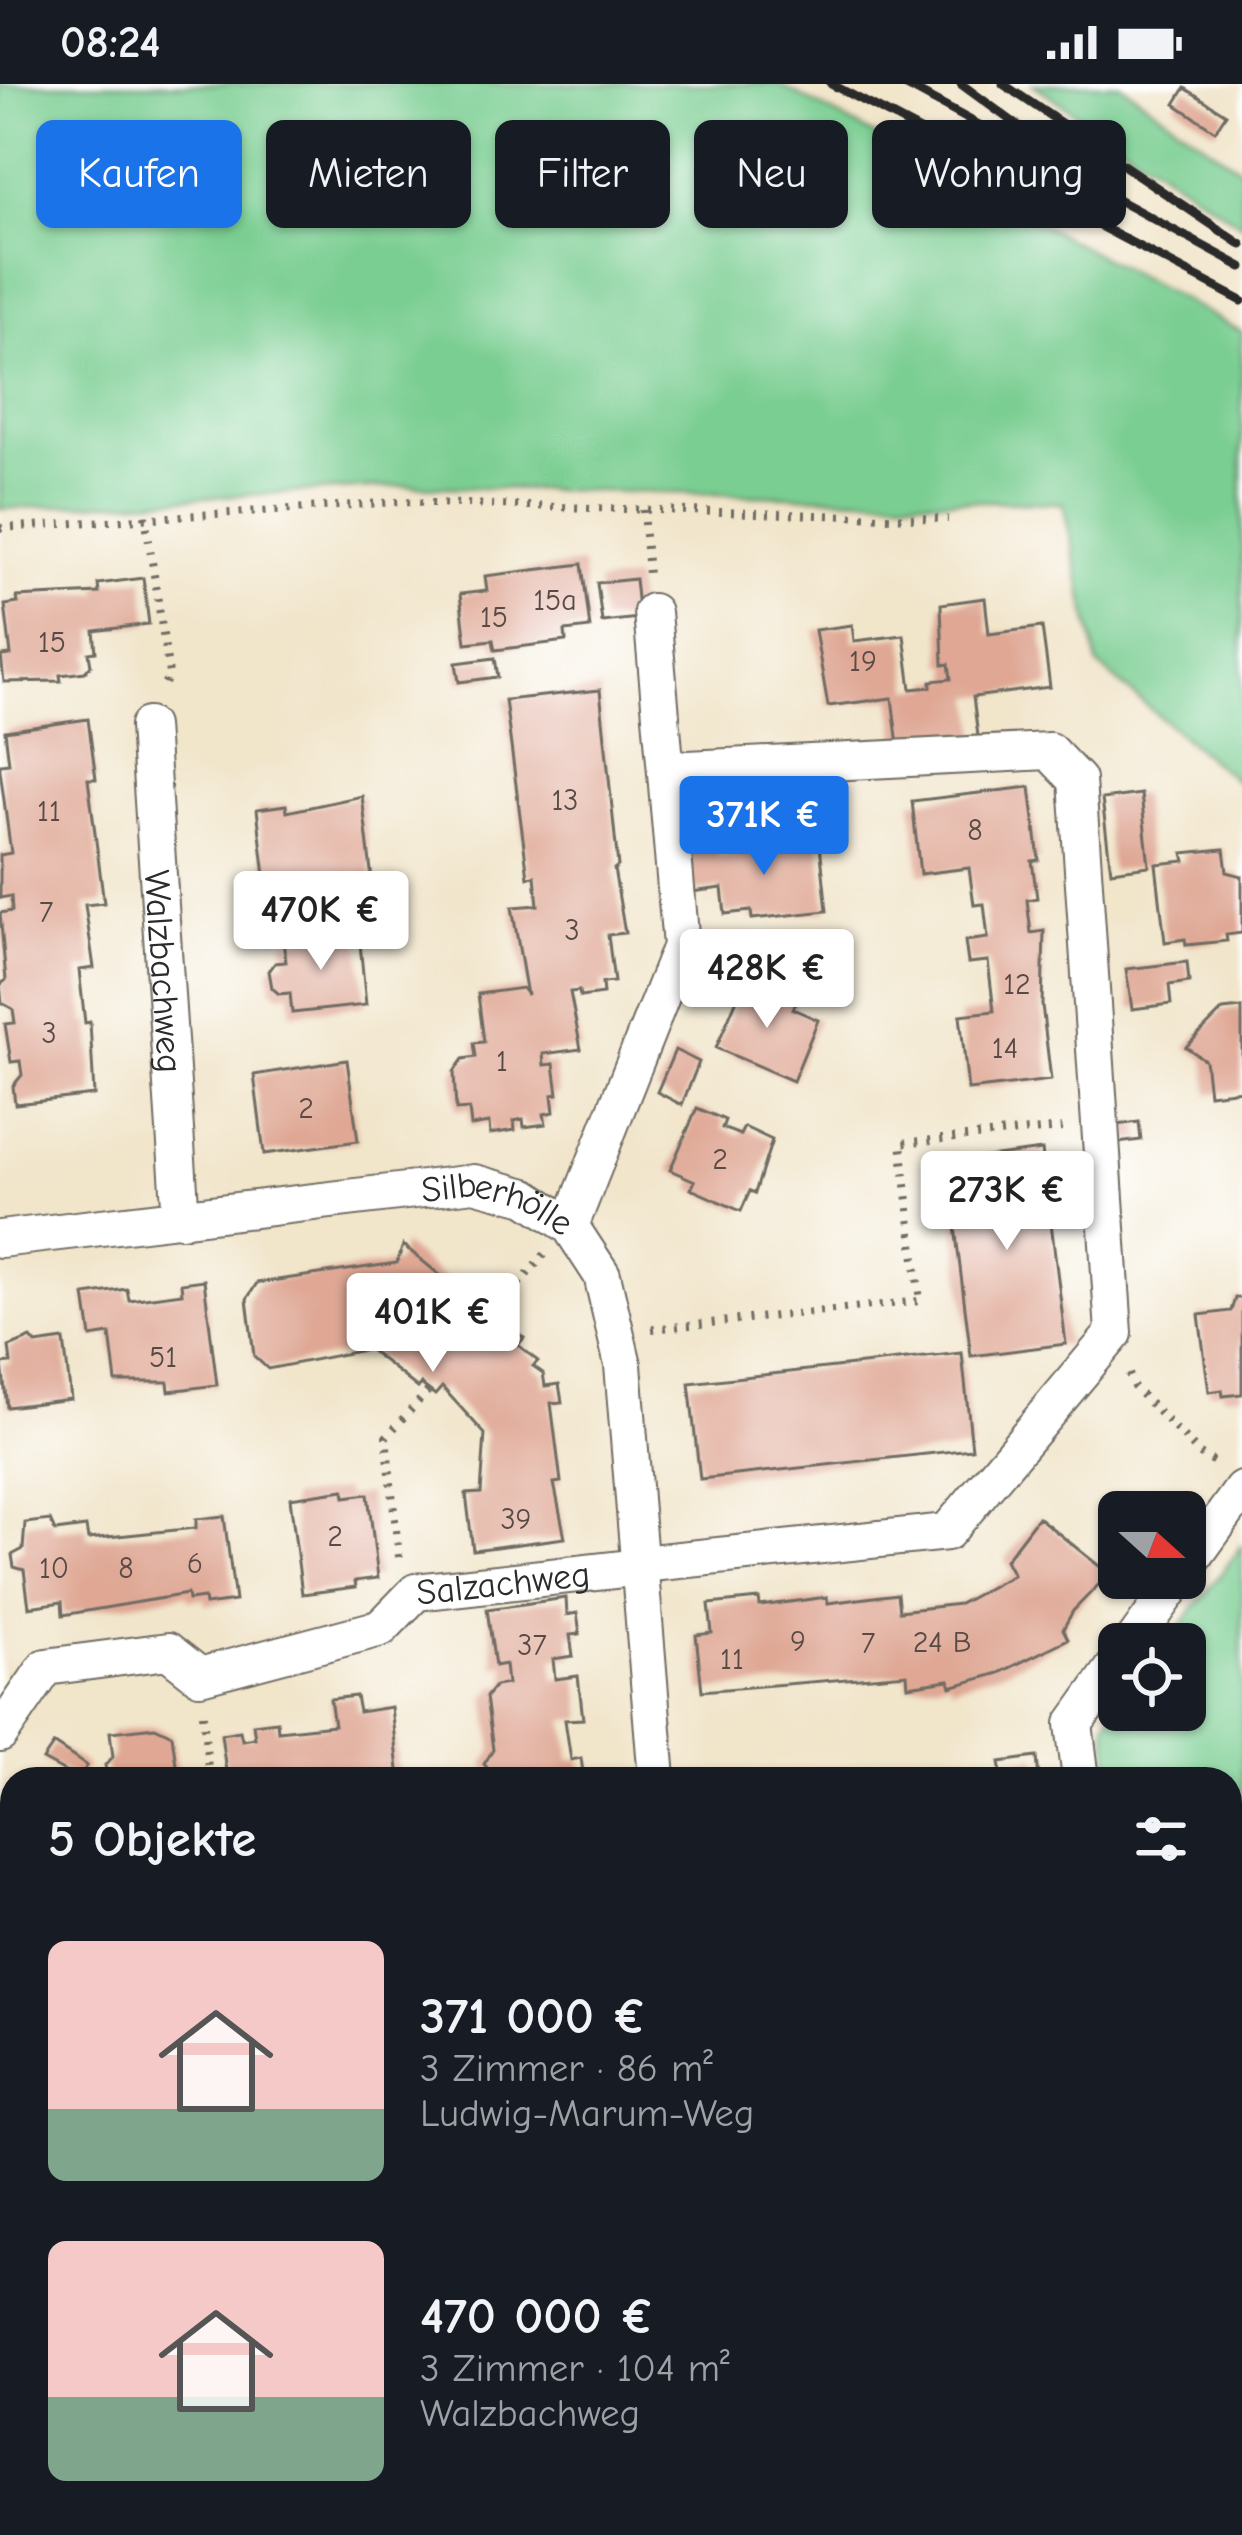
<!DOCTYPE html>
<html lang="de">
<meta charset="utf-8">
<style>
:root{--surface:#171b24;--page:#20242c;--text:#f1f3f6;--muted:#9ea1a6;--accent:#1a73e8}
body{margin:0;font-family:"Comic Neue",sans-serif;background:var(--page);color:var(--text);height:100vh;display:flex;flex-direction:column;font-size:45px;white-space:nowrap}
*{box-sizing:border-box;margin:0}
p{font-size:39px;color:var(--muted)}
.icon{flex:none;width:66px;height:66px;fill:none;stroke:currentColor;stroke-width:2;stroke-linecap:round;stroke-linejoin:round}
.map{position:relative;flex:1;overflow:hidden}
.panel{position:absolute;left:0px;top:1683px;width:1242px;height:768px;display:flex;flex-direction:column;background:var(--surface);border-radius:36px 36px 0 0;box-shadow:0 3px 9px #0004}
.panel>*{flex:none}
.guide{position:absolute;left:36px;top:36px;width:1170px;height:108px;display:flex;gap:24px}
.needle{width:78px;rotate:111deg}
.controls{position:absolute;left:1098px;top:1407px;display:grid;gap:24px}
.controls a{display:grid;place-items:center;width:108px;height:108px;border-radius:18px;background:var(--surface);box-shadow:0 3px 9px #0004;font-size:60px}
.price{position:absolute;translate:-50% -102px;padding:0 27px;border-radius:12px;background:#fff;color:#222;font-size:39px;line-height:78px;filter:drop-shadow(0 3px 6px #0008)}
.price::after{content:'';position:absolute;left:50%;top:72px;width:36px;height:27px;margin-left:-18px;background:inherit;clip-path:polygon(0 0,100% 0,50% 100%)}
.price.on{background:var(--accent);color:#fff}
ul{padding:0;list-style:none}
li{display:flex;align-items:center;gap:36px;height:300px;padding:0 48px}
li span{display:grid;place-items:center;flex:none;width:336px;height:240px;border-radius:18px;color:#555}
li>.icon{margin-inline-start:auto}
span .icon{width:144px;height:144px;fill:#fffc;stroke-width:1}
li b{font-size:51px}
h2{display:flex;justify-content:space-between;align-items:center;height:144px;padding:0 48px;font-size:51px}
.tag{padding:0 42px;border-radius:18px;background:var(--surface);box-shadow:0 3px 9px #0004;font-size:42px;line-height:108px}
.tag.on{background:var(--accent);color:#fff}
.status{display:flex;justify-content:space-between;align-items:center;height:84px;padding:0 60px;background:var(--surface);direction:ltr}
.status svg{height:33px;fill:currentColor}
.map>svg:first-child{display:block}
.green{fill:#7ace92;stroke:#527c5e;stroke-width:3}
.building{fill:#dfa794}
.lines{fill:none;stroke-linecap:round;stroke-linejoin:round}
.minor-casing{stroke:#706c63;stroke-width:40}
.path{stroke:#706c63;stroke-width:8;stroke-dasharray:3 9;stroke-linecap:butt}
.minor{stroke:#fff;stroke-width:36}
.rail{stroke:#2b2b2b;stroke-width:9}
.labels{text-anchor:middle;stroke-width:10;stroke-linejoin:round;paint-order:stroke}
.number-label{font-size:30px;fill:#584a45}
.street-label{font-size:36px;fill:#2b2b2b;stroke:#fff}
</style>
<div class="status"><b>08:24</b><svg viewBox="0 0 49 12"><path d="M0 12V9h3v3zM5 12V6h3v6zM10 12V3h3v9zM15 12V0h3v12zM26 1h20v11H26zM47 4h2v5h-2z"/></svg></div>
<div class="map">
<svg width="1242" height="2451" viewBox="0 0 1242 2451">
<rect width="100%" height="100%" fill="#fff"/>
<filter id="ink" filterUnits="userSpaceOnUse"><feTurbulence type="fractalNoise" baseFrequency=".00833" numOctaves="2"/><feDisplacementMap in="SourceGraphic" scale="24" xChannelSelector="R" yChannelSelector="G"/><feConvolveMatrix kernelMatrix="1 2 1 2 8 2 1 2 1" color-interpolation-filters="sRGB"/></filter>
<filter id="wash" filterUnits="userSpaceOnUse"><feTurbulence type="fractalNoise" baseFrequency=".004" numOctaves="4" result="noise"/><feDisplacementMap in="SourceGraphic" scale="48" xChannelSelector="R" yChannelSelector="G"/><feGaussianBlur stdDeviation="2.7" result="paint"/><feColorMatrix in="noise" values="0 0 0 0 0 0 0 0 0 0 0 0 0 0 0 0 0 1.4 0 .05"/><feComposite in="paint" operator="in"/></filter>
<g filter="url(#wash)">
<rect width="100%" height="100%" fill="#f1e5ca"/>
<g class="green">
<polygon points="0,0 778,0 1242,248 1242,702 1098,581 1063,419 404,402 0,425"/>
<polygon points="1033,0 1120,0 1242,86 1242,141"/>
<polygon points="1242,1462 1242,2085 1230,2082 1230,1695 1112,1695 1106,1639 1119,1622 1185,1626 1185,1560 1167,1560"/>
</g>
<g id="blocks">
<g class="building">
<polygon points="1185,4 1226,30 1215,47 1175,20"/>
<polygon points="582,480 590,544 565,547 566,557 495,566 493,556 466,559 460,510 487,507 485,492"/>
<polygon points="143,494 149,540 94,547 96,568 89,569 91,581 85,588 60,591 61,597 4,598 1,572 11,571 5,521 18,519 17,513 99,509 98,500"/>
<polygon points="635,495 639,534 602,538 597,499"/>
<polygon points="985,514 989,550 1042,543 1050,603 973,613 978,652 898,661 892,614 828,622 815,546 852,541 854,557 904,551 911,605 931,603 931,597 951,595 949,580 943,581 941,520"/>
<polygon points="495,574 498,593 459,598 456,579"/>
<polygon points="600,606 618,782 614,785 625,849 608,851 614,898 602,899 603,910 580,913 579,907 570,908 581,965 543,970 544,981 554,980 558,1010 552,1011 554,1028 544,1030 546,1040 524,1043 523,1035 514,1037 515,1046 490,1050 489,1039 471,1042 469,1025 456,1026 454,988 463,975 476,973 474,959 484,958 478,910 522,904 527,911 512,823 538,821 535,792 528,793 505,616"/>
<polygon points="88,635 96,695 88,695 104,819 85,821 94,884 79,886 85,939 90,938 94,1011 15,1020 13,1002 22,991 20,977 11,978 5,940 15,939 13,925 2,919 0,901 6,896 0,829 12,827 11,812 0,814 0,771 11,769 0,686 0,680 9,679 5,647"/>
<polygon points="1030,703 1039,776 1032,777 1037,814 1027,816 1031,849 1044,847 1042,921 1051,996 968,1006 960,931 994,927 988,877 968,879 965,857 988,854 984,820 974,821 969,784 920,790 912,717"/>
<polygon points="1141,710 1149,782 1111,787 1102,715"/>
<polygon points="362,712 373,804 268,817 257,725 286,721 287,728"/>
<polygon points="819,751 827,827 752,835 751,827 725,830 722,804 691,808 686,767 717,763 718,772 737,770 740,761 770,757 771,765 790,763 795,754"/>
<polygon points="1224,765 1227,788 1242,792 1242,849 1226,851 1227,857 1186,861 1185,855 1165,858 1156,780 1185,777 1183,769"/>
<polygon points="359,849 366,921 292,929 290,909 279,910 272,904 269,887 275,879 286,878 283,857"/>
<polygon points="1187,878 1189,898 1169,901 1171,920 1132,925 1126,885"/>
<polygon points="745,896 797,916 793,925 818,936 793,997 716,964"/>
<polygon points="1242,924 1242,1006 1209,1010 1205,976 1186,963 1223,926"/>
<polygon points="675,966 699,978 682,1021 657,1008"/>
<polygon points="347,976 358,1057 264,1070 254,991"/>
<polygon points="697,1024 725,1036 722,1044 740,1051 744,1043 772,1056 755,1109 750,1107 741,1127 691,1105 695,1097 670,1086"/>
<polygon points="1139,1038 1141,1056 1110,1060 1108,1042"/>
<polygon points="1042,1066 1066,1260 971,1272 947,1078"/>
<polygon points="403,1161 452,1201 464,1194 482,1225 471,1239 484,1250 491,1241 501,1249 508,1241 524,1254 518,1261 538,1277 533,1282 543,1289 545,1302 559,1300 562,1318 551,1319 561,1398 554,1399 565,1454 473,1466 466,1410 481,1409 485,1350 442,1303 435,1311 421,1300 418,1304 369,1265 268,1285 254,1272 247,1215 257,1199 397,1179"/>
<polygon points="204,1196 217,1301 169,1307 168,1298 116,1298 110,1250 91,1253 85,1211 127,1205 129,1216 182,1209 181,1199"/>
<polygon points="1235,1214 1242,1214 1242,1310 1223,1312 1222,1306 1209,1308 1199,1231 1231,1227"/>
<polygon points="31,1254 36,1260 64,1256 71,1315 7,1323 2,1280 11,1279 9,1263"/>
<polygon points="962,1269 972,1365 700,1395 689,1299"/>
<polygon points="344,1406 345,1413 368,1410 378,1494 355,1497 356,1503 302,1510 290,1414"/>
<polygon points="224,1432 235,1517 205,1521 204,1514 188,1516 187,1510 63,1531 62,1518 29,1523 24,1486 14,1483 12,1471 23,1465 25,1439 50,1436 55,1447 86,1443 88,1455 196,1444 196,1435"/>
<polygon points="1038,1433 1109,1490 1073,1527 1063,1545 1068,1555 1052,1563 999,1589 951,1603 949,1596 908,1602 907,1590 702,1607 696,1551 712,1549 709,1520 759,1515 760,1522 827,1513 828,1519 897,1510 899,1527 959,1520 1013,1491 1005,1476"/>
<polygon points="566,1514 567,1531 577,1529 580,1550 570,1551 573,1572 553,1575 555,1595 578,1592 583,1635 565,1636 571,1676 581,1674 584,1695 497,1695 484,1680 493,1666 486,1613 495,1602 507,1600 505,1580 495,1582 487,1525"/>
<polygon points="356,1612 359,1628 391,1623 399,1695 227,1695 221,1650 240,1647 242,1656 255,1654 253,1640 277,1637 278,1647 334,1641 330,1615"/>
<polygon points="155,1643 172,1651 178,1695 107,1695 105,1681 113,1673 110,1648"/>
<polygon points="54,1660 87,1682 78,1695 43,1676"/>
<polygon points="1037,1673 1039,1695 1003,1695 1000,1678"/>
<polygon points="0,1761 12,1769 12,1853 0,1845"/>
<polygon points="0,1930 12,1937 0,1958"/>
<polygon points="0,2130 10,2132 1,2165 0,2165"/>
<polygon points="0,2180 12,2183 12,2227 0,2223"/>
<polygon points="0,2348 12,2352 12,2439 59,2439 56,2451 0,2446"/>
<polygon points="162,2439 250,2439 238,2451 157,2451"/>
<polygon points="616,2439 688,2439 683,2451 622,2451 612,2447"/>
<polygon points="702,2439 765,2439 760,2451 732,2451"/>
<polygon points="1023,2439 1065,2439 1066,2451 1024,2451"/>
</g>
</g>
</g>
<g filter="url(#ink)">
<use href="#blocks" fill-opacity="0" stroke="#706c63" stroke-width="3"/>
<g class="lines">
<g class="minor-casing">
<g id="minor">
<path id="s1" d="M148 642 181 1135"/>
<polyline points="570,1142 681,862 652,528"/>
<path id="s2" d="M0 1155 474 1099 526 1113 570 1142 602 1191 623 1281 657 1695"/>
<polyline points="641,1480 947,1448 1114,1249 1077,696 1049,667 668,686"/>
<polyline points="1185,1485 1242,1406"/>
<polyline points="1132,1560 1179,1494"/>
<path id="s3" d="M0 1650 46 1583 168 1567 200 1592 381 1544 416 1508 641 1483"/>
<polyline points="1081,1695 1074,1640 1119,1577"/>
<polyline points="0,2052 12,2059"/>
<polyline points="1230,2375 1242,2376"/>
<polyline points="1146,2439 1147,2451"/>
<polyline points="315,2451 319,2439"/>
</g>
</g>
<g class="path">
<polyline points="643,426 648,491"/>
<polyline points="145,431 169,590 162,607"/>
<polyline points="0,444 399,418 948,435"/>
<polyline points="479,1245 545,1170"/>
<polyline points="652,1245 920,1217 901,1059 1062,1044"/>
<polyline points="1129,1290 1134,1303 1200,1370 1218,1380"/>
<polyline points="399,1473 386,1353 429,1306"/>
<polyline points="203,1630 209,1695"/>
<polyline points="1242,1842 1232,1878 1242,1897"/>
<polyline points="1230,2097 1242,2103"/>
</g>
<use href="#minor" class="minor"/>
<g class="rail">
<polyline points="831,0 1242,217"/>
<polyline points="903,0 1242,183"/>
<polyline points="961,0 1043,60"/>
<polyline points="1003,0 1242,161"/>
</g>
</g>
</g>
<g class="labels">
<g class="number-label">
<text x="555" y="526">15a</text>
<text x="494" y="543">15</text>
<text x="52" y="568">15</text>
<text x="863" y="587">19</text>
<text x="565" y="726">13</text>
<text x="49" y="737">11</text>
<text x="975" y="756">8</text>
<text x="46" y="838">7</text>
<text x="572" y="856">3</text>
<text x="1017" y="910">12</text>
<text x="49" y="959">3</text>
<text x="1005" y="974">14</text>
<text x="502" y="987">1</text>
<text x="306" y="1034">2</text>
<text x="720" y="1085">2</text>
<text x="163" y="1283">51</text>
<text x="516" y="1445">39</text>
<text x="335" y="1462">2</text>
<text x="195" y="1489">6</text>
<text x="54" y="1494">10</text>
<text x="126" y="1494">8</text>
<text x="798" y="1567">9</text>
<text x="942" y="1568">24 B</text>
<text x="868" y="1569">7</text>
<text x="532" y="1571">37</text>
<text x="732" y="1585">11</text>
</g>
<g class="street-label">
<text dy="13" stroke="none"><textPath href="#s1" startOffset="246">Walzbachweg</textPath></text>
<text dy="13" stroke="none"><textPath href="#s2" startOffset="504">Silberhölle</textPath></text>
<text dy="13" stroke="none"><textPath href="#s3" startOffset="570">Salzachweg</textPath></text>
</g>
</g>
</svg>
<div class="controls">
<a><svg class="needle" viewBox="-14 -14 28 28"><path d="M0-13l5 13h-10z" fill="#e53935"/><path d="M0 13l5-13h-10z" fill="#9ea1a6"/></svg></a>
<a><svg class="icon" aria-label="locate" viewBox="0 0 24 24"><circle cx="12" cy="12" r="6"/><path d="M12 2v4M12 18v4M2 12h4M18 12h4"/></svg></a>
</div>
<b class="price on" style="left:764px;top:794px">371K €</b>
<b class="price" style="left:321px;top:889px">470K €</b>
<b class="price" style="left:767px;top:947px">428K €</b>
<b class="price" style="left:1007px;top:1169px">273K €</b>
<b class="price" style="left:433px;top:1291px">401K €</b>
<div class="guide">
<a class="tag on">Kaufen</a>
<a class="tag">Mieten</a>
<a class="tag">Filter</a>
<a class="tag">Neu</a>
<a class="tag">Wohnung</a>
</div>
<section class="panel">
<h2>5 Objekte<svg class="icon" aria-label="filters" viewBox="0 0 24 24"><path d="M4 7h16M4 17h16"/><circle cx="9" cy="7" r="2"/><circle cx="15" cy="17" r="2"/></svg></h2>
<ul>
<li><span style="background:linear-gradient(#f6c9c9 70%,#7fa58c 0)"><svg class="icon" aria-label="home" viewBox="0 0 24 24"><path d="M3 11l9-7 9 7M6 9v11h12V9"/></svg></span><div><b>371 000 €</b><p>3 Zimmer · 86 m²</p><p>Ludwig-Marum-Weg</p></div></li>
<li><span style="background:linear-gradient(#f6c9c9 65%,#7fa58c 0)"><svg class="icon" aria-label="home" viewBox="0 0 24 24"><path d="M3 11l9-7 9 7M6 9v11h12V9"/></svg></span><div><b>470 000 €</b><p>3 Zimmer · 104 m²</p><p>Walzbachweg</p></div></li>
</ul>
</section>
</div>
